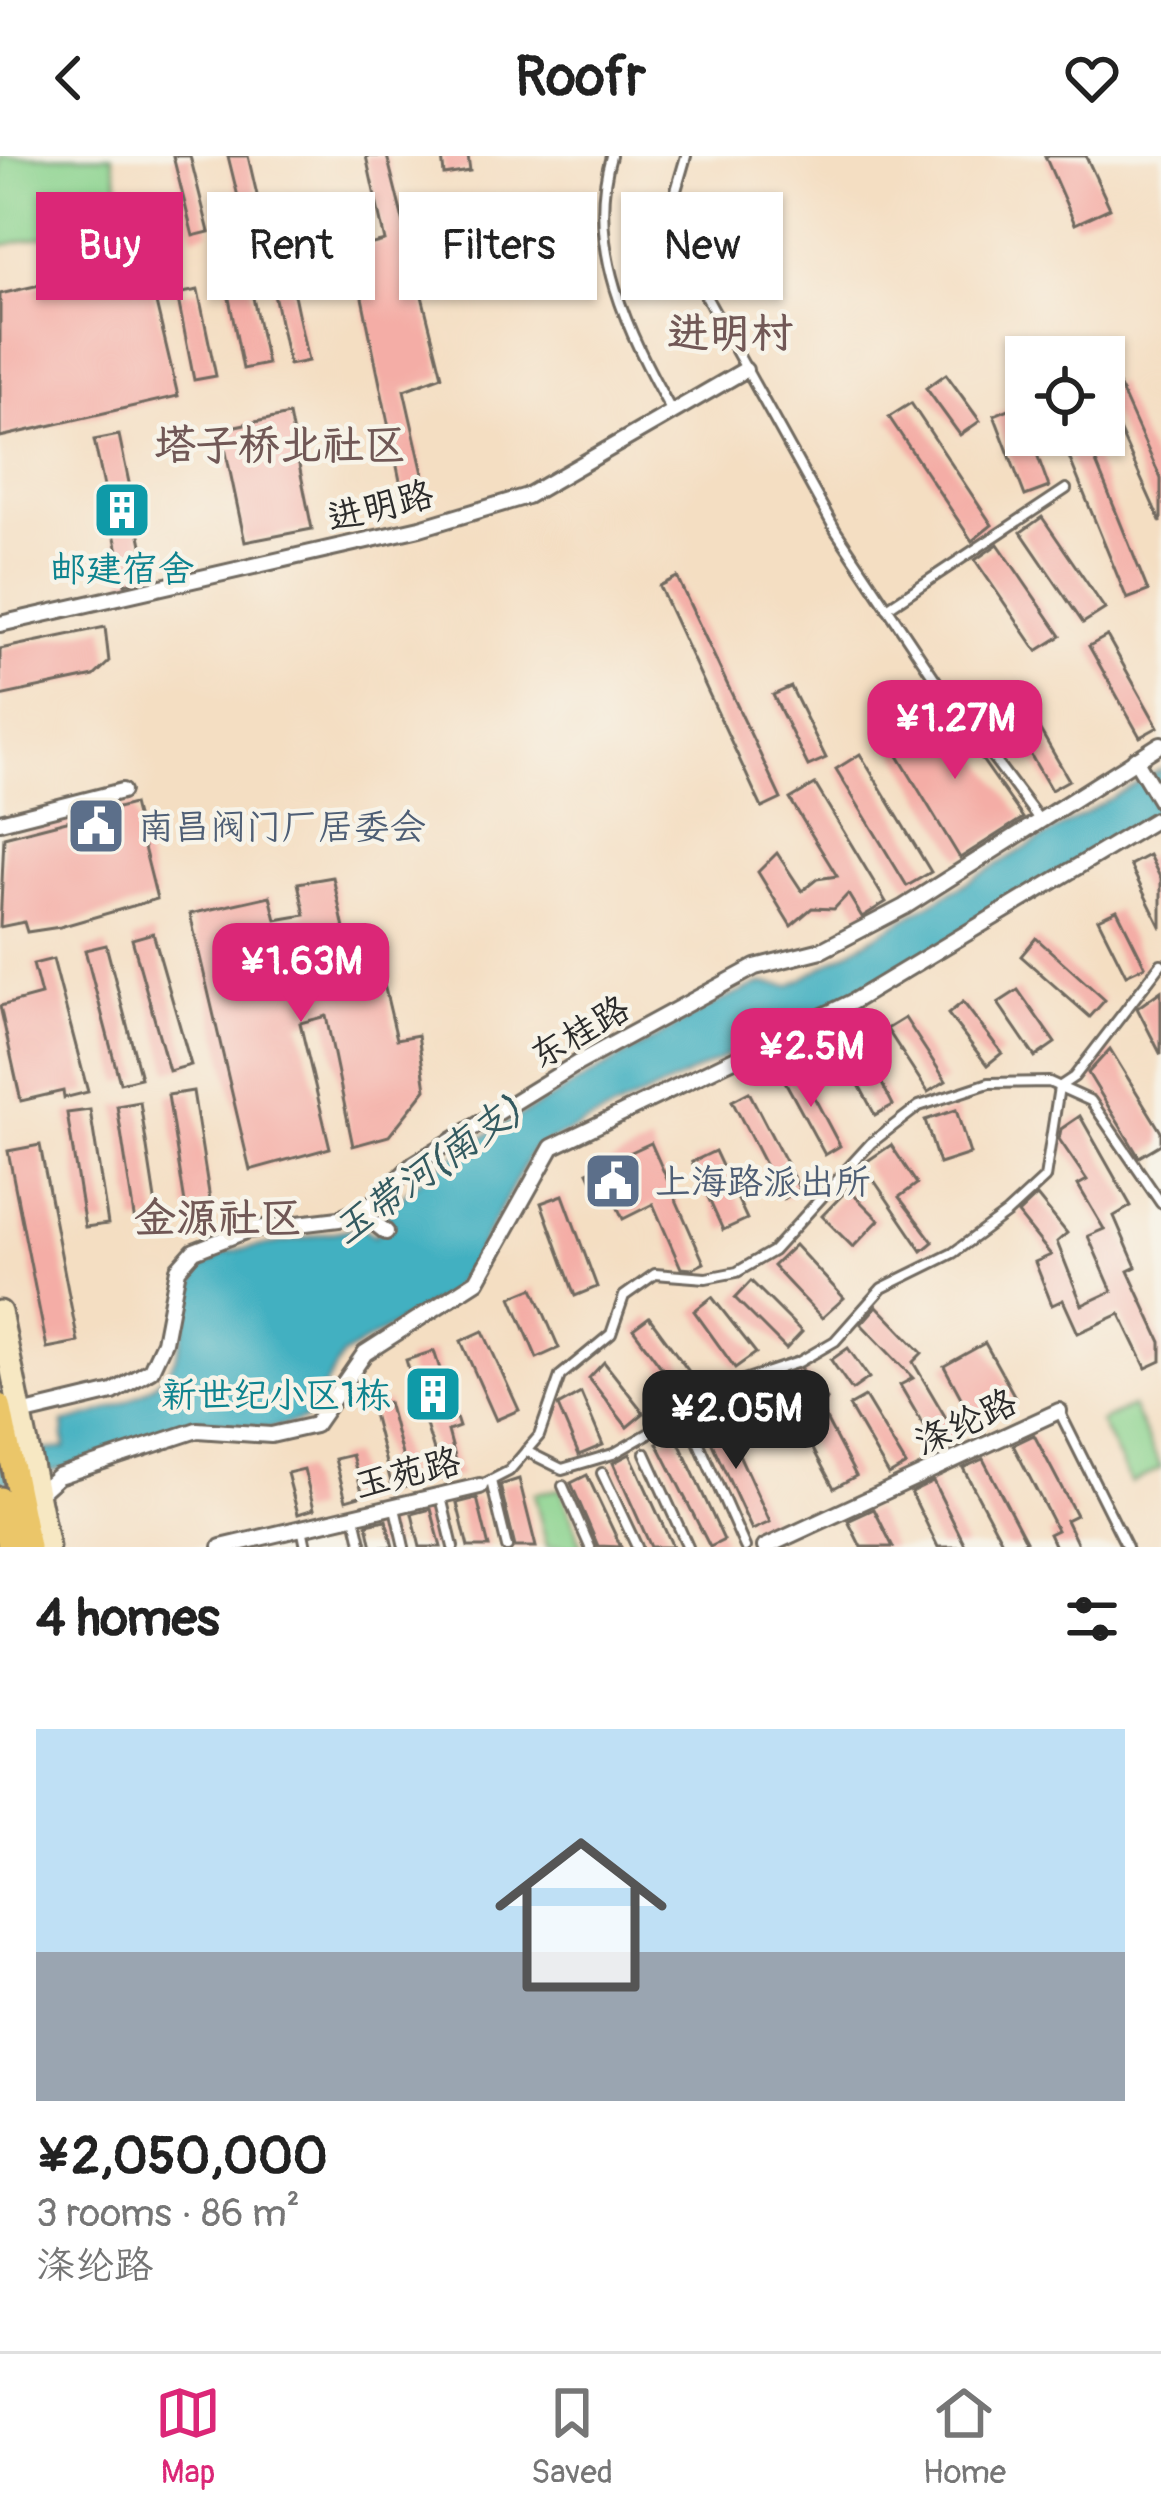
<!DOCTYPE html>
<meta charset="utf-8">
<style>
:root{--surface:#fff;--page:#f2f2f2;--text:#222;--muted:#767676;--line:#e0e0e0;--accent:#db2777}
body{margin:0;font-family:Pangolin,"LXGW WenKai TC",sans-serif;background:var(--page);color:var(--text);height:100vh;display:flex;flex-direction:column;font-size:45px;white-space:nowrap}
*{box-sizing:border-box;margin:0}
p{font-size:39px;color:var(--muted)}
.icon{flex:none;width:66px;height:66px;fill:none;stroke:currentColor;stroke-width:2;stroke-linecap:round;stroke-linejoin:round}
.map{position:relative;height:1391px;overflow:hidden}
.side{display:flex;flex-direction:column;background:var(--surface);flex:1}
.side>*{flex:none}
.top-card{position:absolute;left:36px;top:36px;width:1089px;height:108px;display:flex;gap:24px}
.fabs{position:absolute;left:1005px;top:180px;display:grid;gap:24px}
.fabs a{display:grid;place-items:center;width:120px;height:120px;border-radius:0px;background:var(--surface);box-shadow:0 3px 9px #0004;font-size:60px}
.price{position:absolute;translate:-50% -102px;padding:0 27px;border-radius:24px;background:var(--accent);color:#fff;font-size:39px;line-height:78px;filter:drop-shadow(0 3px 6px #0008)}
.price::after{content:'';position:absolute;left:50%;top:72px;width:36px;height:27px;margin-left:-18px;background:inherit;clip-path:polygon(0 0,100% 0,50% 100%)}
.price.selected{background:#222;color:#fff}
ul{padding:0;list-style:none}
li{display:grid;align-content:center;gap:24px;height:636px;padding:0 36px}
li span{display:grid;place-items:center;height:372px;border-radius:0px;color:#555}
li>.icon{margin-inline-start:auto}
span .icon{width:216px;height:216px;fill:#fffc;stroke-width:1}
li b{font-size:51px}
h2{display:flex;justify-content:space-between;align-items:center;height:144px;padding:0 36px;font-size:51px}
.tag{padding:0 42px;border-radius:0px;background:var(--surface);box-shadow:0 3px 9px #0004;font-size:42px;line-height:108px}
.tag.selected{background:var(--accent);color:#fff}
header{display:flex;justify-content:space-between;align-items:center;height:156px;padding:0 36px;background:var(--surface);font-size:54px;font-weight:700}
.tab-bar{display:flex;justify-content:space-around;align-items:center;height:168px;border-top:3px solid var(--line);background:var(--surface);font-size:33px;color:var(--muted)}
.tab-bar a{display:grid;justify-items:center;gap:6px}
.tab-bar .selected{color:var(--accent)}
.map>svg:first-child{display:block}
.green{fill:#8bd38f;stroke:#5b7f5d;stroke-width:3}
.water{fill:#43b0c1;stroke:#376e76;stroke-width:3}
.building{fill:#f4ada6}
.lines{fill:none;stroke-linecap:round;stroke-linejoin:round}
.service-casing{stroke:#716a60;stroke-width:14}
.minor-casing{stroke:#716a60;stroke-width:20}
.secondary-casing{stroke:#716a60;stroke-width:27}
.primary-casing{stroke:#716a60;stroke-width:27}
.service{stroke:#fff;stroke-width:8}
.minor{stroke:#fff;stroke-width:14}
.secondary{stroke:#f7e8c3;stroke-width:21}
.primary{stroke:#ebc669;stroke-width:21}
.labels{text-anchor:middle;stroke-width:9;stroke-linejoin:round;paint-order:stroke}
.street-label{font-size:36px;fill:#2b2b2b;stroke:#f7f3e8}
.culture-label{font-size:36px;fill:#0d838f;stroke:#f7f3e8}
.service-label{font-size:36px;fill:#4e5e75;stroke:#f7f3e8;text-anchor:start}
.water-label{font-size:39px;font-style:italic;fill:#335a60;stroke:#f7f3e8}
.quarter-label{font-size:42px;font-weight:bold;fill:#715856;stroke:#f7f3e8}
</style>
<header><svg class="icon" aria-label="back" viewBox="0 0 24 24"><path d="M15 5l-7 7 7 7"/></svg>Roofr<svg class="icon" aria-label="heart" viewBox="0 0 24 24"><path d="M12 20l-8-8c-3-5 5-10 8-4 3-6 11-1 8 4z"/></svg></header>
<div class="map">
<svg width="1161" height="1391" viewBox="0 0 1161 1391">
<rect width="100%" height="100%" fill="#f7f3e8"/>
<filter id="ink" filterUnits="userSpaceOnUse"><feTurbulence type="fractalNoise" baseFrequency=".00833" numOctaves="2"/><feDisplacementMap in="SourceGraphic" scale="24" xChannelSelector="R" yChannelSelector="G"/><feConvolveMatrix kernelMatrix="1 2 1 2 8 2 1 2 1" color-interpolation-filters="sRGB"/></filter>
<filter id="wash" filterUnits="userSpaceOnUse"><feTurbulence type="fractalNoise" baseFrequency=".004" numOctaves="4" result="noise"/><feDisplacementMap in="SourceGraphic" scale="48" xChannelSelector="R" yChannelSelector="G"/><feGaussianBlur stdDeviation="2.7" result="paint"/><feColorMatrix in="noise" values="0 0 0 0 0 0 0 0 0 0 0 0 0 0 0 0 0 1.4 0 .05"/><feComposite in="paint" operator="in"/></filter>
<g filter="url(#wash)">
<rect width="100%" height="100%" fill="#f4dec2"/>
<g class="green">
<polygon points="0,0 112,0 126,62 0,90"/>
<polygon points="1132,1250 1161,1312 1131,1327 1100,1266"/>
<polygon points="561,1333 582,1391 547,1391 534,1337"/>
</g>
<path class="water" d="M1161 613V653L886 824 533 993 472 1106 449 1137 343 1199 304 1264 268 1273 196 1264 63 1312 0 1327V1299L65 1292 63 1267C101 1258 159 1240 176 1200 187 1174 188 1142 199 1115L225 1097 361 1071 375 1080 394 1048 422 1022 474 986 719 846 762 827 790 830Z"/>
<g id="blocks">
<g class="building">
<polygon points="173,0 190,0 209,76 193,80"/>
<polygon points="228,0 248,0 263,65 245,69"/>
<polygon points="366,0 387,0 442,220 404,234 429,344 405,349 352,93 385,85"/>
<polygon points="442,0 468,0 470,15 444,19"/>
<polygon points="1045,0 1086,0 1110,52 1075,68"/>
<polygon points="163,101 166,113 149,117 178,240 0,281 0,138"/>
<polygon points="288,110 308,205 289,209 269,114"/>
<polygon points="248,118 267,208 243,213 225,122"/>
<polygon points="198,134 216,220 194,224 177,138"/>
<polygon points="946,218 980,265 960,279 926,232"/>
<polygon points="1118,227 1161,323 1161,367 1104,240 1104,233"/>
<polygon points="911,247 992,369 972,385 889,261"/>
<polygon points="1019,249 1049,331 1025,340 994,259"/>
<polygon points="289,259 312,373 245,386 221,273"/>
<polygon points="119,279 149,422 125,428 94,284"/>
<polygon points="1060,279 1085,279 1148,435 1127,443"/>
<polygon points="1042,361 1105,453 1083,467 1021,376"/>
<polygon points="998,388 1061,480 1037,495 975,404"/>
<polygon points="677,421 781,643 762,652 659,430"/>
<polygon points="105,471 109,506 94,520 0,540 0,493"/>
<polygon points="1107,480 1158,571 1140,581 1089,490"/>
<polygon points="791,531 826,602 808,610 773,539"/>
<polygon points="1017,534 1069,624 1051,634 999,544"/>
<polygon points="945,551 1023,662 960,702 889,585"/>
<polygon points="860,598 931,716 907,730 836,613"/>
<polygon points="815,628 886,746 862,761 848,738 834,753 812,752 791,770 758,716 777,697 802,735 817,723 837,720 790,643"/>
<polygon points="133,648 157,743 60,771 27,776 24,766 0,771 4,681"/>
<polygon points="1149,699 1161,723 1161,772 1130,709"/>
<polygon points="333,721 355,825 382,820 397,883 418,879 426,933 389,980 353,990 326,860 300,867 330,992 250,1014 190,758 270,740 276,764 305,759 298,727"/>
<polygon points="1117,754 1145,810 1126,819 1098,763"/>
<polygon points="153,777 191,909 169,915 132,783"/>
<polygon points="1036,782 1105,844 1090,861 1021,800"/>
<polygon points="106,789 141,922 120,927 85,794"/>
<polygon points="53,803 88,936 64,942 63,935 21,945 0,850 41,839 33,808"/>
<polygon points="1018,834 1055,887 1035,901 998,847"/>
<polygon points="1161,835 1161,899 1137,852"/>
<polygon points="963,846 1002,897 987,909 948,858"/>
<polygon points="905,862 946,925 928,936 887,873"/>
<polygon points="861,887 893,949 875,959 842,897"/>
<polygon points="1110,893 1161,976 1161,988 1139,1001 1088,917"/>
<polygon points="797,909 840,990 825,999 781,918"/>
<polygon points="193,935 211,1050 186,1054 168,939"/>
<polygon points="749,936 800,1034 783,1043 732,945"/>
<polygon points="140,946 158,1063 135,1067 117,950"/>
<polygon points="90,954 108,1068 85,1071 67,957"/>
<polygon points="956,954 970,998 939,1008 925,964"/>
<polygon points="1080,960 1131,1050 1114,1060 1136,1111 1128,1115 1161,1186 1161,1205 1146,1212 1120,1158 1078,1177 1063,1144 1052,1149 1035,1106 1051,1099 1018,1058 1037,1040 1067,1077 1057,1086 1082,1149 1112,1135 1088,1080 1104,1073 1078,1029 1087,1024 1059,983 1061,973"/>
<polygon points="651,987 704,1107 692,1113 681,1112 653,1048 623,1063 610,1035 596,1033 588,1016"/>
<polygon points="40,989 78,1186 47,1192 8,995"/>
<polygon points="891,989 917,1028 899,1041 933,1086 922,1095 863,1008"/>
<polygon points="715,995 747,1063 723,1074 692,1006"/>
<polygon points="848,1033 879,1064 853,1091 822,1060"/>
<polygon points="563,1039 597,1131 575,1140 541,1047"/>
<polygon points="795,1089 844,1142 822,1162 773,1110"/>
<polygon points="751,1125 802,1176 786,1193 735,1142"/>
<polygon points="533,1132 559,1192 537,1202 511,1141"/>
<polygon points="712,1141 756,1197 735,1212 694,1155"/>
<polygon points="877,1150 922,1197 913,1206 959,1284 939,1296 900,1229 913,1222 861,1168"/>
<polygon points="649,1161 704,1236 687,1246 633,1173"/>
<polygon points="483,1175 519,1254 496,1264 461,1185"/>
<polygon points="985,1187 1015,1241 973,1264 944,1210"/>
<polygon points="848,1192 869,1222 852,1234 831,1204"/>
<polygon points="434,1195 459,1271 448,1275 460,1320 443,1324 406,1204"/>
<polygon points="604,1206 644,1257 627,1271 589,1222"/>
<polygon points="802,1214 827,1243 819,1250 856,1320 834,1332 801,1271 817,1263 786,1225"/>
<polygon points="758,1235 781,1267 763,1280 741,1247"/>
<polygon points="581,1237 603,1289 579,1299 558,1250"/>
<polygon points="865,1241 906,1309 889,1319 849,1250"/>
<polygon points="388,1246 410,1329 393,1334 371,1250"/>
<polygon points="720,1257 770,1366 752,1374 702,1266"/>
<polygon points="675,1278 724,1384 710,1391 657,1287"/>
<polygon points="1034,1279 1076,1359 1066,1364 1079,1391 1055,1391 1049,1378 1057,1374 1013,1289"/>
<polygon points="630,1298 673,1391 651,1391 613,1307"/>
<polygon points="352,1299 363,1339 346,1344 335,1303"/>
<polygon points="983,1303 1026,1385 1015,1391 1005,1391 963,1312"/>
<polygon points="304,1313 314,1353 298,1358 287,1317"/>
<polygon points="587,1319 621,1391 598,1390 571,1327"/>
<polygon points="519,1323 536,1391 515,1391 500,1329"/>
<polygon points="933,1325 966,1391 938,1391 911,1336"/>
<polygon points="477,1342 489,1391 468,1391 457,1347"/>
<polygon points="431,1353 441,1391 420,1391 412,1358"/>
<polygon points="874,1353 893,1391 861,1391 848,1365"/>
<polygon points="386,1364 393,1391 372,1391 367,1368"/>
</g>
</g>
</g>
<g filter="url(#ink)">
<use href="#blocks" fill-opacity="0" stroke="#716a60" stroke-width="3"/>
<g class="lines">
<g class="service-casing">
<g id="service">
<path d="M611 0C585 90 628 177 672 256"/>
<polyline points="686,0 671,52 683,99 836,375 941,532 1038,662"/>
<polyline points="887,452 1066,333"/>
<polyline points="1059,1255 1127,1391"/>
<polyline points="693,1274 745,1391"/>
<polyline points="526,1295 562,1313 613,1298 738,1226 799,1206 835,1185 882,1132 953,1097 1007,1057 1045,1022 1059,931 1074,921 1161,808"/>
<polyline points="645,1297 688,1391"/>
<polyline points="602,1317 637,1391"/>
<polyline points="491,1325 507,1391"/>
<polyline points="480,1330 509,1315 539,1280 560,1220 611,1178 624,1140 655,1118 706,1122 737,1116 773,1095 871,987 919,950 989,927 1049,926 1091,945 1161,1047"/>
<polyline points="563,1330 590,1391"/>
<polyline points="441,1341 453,1391"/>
<polyline points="395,1352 404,1391"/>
<polyline points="355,1361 362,1391"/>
<polyline points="302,1372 306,1391"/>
</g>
</g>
<g class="minor-casing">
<g id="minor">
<polyline points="0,468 420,372 527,340 745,214"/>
<polyline points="1135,603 1161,646"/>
<polyline points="0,666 122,635"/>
<polyline points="359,1055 386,1076"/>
<polyline points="21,1258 113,1236 151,1214 164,1186 178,1113 194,1095 248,1074 339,1063 369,1050 414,1008 578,907 755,811 822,794 904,751 1161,588"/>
<polyline points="38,1338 58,1320 197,1274 271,1279 315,1269 365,1197 477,1125 552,991 852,846 1155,664 1161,665"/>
<polyline points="221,1391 480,1330"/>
<polyline points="765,1391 1059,1255"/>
</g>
</g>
<g class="secondary-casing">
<polyline id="secondary" points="0,1156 48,1391"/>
</g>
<g class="primary-casing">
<g id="primary">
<polyline points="0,1249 29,1391"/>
<polyline points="0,1342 9,1391"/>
</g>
</g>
<use href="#service" class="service"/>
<use href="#minor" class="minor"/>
<use href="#secondary" class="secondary"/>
<use href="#primary" class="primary"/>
</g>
</g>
<defs>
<g id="building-square" transform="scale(3)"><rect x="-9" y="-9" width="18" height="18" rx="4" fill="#0f9aa8" stroke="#f7f3e8"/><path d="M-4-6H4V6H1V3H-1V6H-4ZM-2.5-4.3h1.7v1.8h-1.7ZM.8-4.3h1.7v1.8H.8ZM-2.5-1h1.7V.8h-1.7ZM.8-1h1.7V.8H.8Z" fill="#fff"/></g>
<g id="civic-square" transform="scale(3)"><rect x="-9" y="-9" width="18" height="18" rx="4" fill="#5c6f8a" stroke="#f7f3e8"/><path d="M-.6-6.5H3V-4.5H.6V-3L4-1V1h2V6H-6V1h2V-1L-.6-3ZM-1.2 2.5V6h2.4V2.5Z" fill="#fff"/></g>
</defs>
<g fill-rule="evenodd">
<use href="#building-square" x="122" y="354"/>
<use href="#civic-square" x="96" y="670"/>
<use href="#civic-square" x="613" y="1025"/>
<use href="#building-square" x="433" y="1238"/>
</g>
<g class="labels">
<g class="street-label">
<text transform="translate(380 349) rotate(-14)" y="13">进明路</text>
<text transform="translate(579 875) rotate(-30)" y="13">东桂路</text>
<text transform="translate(965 1265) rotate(-25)" y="13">涤纶路</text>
<text transform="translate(407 1316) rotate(-14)" y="13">玉苑路</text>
</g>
<g class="culture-label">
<text x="122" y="425">邮建宿舍</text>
<text x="391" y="1251" text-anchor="end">新世纪小区1栋</text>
</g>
<g class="service-label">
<text x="138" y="683">南昌阀门厂居委会</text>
<text x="655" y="1038">上海路派出所</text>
</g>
<g class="water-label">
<text transform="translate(426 1013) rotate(-36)" y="14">玉带河(南支)</text>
</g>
<g class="quarter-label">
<text x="730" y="191">进明村</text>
<text x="280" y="303">塔子桥北社区</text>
<text x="218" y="1076">金源社区</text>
</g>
</g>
</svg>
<div class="fabs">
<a><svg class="icon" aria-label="locate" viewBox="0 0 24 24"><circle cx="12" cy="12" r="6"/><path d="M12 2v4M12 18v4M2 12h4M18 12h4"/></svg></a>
</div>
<b class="price" style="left:955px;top:626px">¥1.27M</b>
<b class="price" style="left:301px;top:869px">¥1.63M</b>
<b class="price" style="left:811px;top:954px">¥2.5M</b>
<b class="price selected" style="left:736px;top:1316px">¥2.05M</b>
<div class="top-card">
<a class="tag selected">Buy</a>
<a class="tag">Rent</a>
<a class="tag">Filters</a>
<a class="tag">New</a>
</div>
</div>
<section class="side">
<h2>4 homes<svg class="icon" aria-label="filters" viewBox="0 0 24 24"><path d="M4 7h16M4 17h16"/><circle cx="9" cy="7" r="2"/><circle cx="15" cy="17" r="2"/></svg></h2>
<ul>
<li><span style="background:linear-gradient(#bfe0f5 60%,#9aa5b1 0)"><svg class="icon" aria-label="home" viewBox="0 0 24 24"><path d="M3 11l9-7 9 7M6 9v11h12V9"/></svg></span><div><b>¥2,050,000</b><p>3 rooms · 86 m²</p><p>涤纶路</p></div></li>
</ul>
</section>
<nav class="tab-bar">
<a class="selected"><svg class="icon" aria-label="map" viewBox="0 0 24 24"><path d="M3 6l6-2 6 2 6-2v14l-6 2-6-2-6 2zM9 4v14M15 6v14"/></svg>Map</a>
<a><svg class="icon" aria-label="saved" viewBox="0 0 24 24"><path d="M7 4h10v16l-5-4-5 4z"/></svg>Saved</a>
<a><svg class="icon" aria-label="home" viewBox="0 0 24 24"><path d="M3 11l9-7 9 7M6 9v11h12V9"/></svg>Home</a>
</nav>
